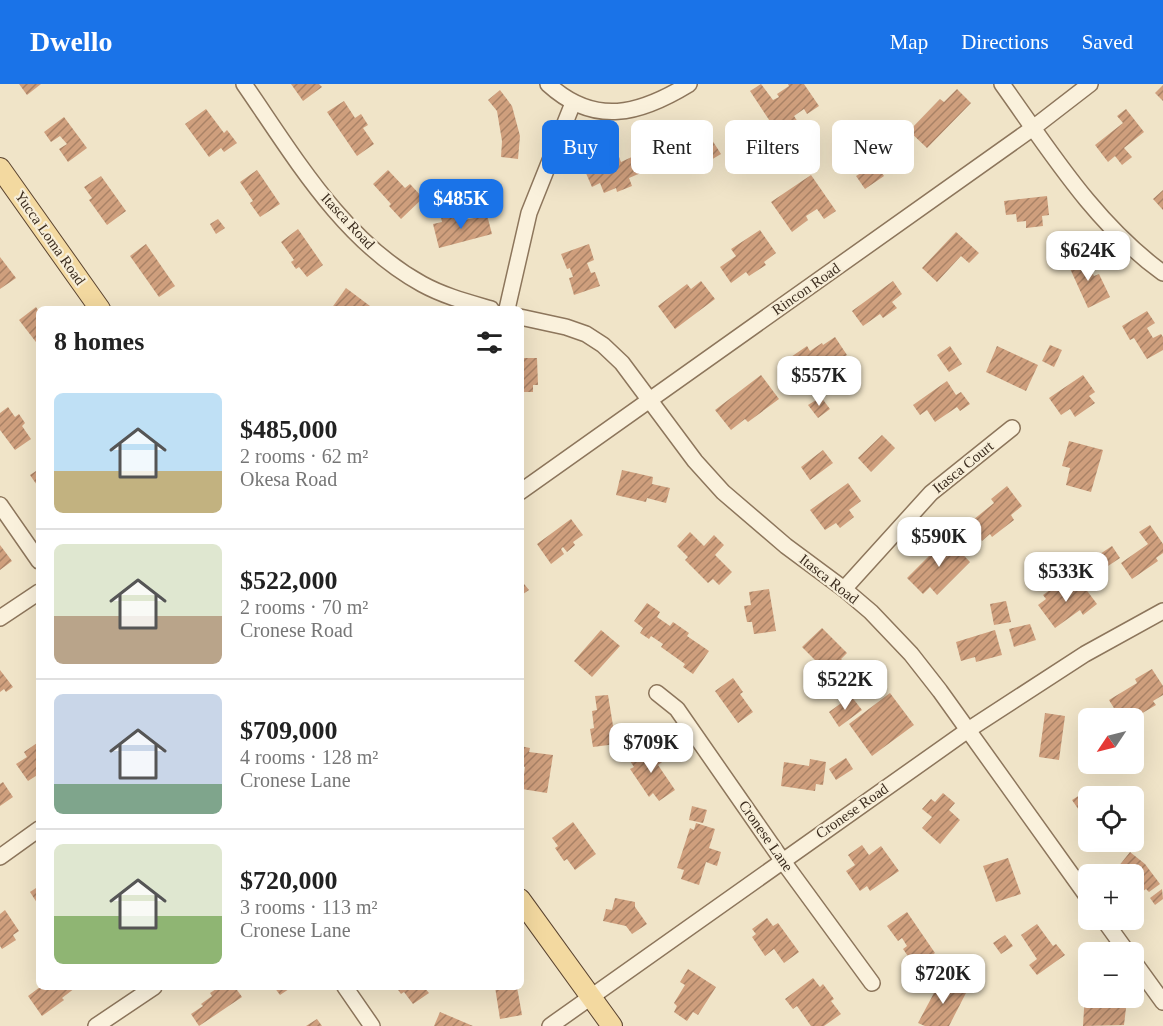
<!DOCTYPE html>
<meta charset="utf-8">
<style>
:root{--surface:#fff;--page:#f2f2f2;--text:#222;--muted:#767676;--line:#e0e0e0;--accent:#1a73e8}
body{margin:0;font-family:"Times New Roman",serif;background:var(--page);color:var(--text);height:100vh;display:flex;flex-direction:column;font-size:22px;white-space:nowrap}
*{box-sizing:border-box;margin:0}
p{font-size:20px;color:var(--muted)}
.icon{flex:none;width:33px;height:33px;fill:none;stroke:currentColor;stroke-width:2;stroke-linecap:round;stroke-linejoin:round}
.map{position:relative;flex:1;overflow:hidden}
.drawer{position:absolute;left:36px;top:222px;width:488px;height:684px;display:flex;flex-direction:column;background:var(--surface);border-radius:9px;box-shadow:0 6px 24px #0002}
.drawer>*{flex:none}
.guide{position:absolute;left:542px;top:36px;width:531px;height:54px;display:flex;gap:12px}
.needle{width:39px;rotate:235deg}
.tools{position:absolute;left:1078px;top:624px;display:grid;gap:12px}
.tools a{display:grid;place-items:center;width:66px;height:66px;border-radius:9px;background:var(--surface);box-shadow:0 6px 24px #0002;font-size:30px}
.price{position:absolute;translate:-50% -51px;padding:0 14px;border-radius:12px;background:#fff;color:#222;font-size:20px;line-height:39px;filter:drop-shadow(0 2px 3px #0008)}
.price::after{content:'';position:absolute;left:50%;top:36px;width:18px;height:14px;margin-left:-9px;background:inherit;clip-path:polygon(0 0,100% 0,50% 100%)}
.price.selected{background:var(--accent);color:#fff}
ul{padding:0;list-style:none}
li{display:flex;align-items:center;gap:18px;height:150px;padding:0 18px}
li+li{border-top:2px solid var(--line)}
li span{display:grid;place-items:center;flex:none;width:168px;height:120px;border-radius:9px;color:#555}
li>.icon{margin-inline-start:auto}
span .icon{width:72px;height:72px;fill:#fffc;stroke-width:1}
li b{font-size:26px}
h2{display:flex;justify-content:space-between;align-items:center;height:72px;padding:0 18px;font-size:26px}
.chip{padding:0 21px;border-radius:9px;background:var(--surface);box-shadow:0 6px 24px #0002;font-size:21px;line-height:54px}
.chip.selected{background:var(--accent);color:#fff}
header{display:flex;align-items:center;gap:36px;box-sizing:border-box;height:84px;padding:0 30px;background:var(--accent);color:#fff}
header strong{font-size:28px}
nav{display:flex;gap:33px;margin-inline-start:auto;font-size:21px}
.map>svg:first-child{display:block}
.building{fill:url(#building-hatch)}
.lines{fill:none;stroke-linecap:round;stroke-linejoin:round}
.minor-casing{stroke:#8d765c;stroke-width:18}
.major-casing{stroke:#5b4430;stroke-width:22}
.minor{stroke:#faf1dc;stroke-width:15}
.major{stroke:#f3d9a0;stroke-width:20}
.labels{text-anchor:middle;stroke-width:4.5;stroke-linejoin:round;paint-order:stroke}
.street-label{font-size:15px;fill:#3d2e20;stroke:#f7eed8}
</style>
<header>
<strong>Dwello</strong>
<nav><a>Map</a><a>Directions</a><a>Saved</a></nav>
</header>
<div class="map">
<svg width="1163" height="942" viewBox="0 0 1163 942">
<defs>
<pattern id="building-hatch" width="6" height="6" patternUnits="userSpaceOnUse" patternTransform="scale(1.5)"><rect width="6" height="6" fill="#cf9f7d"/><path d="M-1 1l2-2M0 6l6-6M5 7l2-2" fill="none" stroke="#a98266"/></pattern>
</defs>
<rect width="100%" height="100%" fill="#f0e4c8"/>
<g class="building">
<polygon points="19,0 41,0 27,11"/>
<polygon points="291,0 319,0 322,3 303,17"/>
<polygon points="761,0 773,16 779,13 777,10 789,2 788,0 804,0 819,22 807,30 804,25 794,32 802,44 783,57 750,7"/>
<polygon points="1163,1 1163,17 1155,9"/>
<polygon points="957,5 971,19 927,64 909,47 940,15 944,18"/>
<polygon points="500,6 512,22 520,52 518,75 501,73 502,57 497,27 488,16"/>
<polygon points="344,17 355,34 361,30 368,41 363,44 374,60 357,72 327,28"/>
<polygon points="206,25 224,49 227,46 237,59 224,68 221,64 209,73 185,40"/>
<polygon points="1126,25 1144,48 1124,64 1132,73 1122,81 1115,72 1108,78 1095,61 1123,39 1117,32"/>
<polygon points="64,33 87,64 68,78 59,65 67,60 60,52 51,58 44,48"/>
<polygon points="686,50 696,66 712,56 721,70 694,86 676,57"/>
<polygon points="889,51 901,68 890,76 892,78 880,86 884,92 865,105 856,92 861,89 852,77 865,68 862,65 872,58 874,61"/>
<polygon points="636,71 643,88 629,94 632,102 617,108 616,104 604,109 600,99 592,103 585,87 619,73 621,78"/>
<polygon points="257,86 280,120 260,133 250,119 253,117 240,98"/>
<polygon points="388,86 405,104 410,100 423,114 401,135 389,122 391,120 373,100"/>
<polygon points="811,91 836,127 824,135 817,125 806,132 808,136 792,148 771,118"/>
<polygon points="101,92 126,127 107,141 89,116 92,114 84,103"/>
<polygon points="1163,106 1163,126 1153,115"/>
<polygon points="1047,112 1049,131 1042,132 1043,142 1026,144 1026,137 1017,138 1016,130 1006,131 1004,117"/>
<polygon points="459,129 461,137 487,131 492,150 439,164 433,140 442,138 441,133"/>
<polygon points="218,135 225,144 216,150 210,140"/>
<polygon points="298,145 323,181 307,193 299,183 296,185 291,178 294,176 281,158"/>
<polygon points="760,146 776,169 764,178 766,181 749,192 746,188 731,199 720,183 736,172 731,165"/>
<polygon points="956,148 979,169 969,179 961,172 937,198 922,184"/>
<polygon points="146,160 175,202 159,213 130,172"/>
<polygon points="589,160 594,176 587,179 591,189 595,188 600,202 574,211 569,194 573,193 570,184 567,185 561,170"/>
<polygon points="1083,170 1094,192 1099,190 1110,213 1088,224 1067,178"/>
<polygon points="0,173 16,194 0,205"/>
<polygon points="701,197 715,215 675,245 658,222 687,200 691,205"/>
<polygon points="893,197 902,210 892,218 897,224 883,234 880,230 863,242 852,227"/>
<polygon points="346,204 374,225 331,225"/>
<polygon points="36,223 39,228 39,262 19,236"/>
<polygon points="1147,227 1155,239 1147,244 1153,254 1161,250 1163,253 1163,266 1147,275 1134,254 1130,256 1122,242"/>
<polygon points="835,253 847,271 810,296 802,285 797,288 788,275 807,262 810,267 822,259 823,261"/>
<polygon points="1050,261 1062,266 1054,283 1042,277"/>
<polygon points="950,262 962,280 949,288 937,271"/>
<polygon points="997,262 1038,281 1026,307 986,288"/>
<polygon points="520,274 537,274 538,301 533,301 533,308 520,308"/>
<polygon points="761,291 779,315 748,338 745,335 731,346 715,326"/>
<polygon points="1083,291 1095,308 1089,312 1095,319 1075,333 1070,325 1061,331 1049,314"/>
<polygon points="947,297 956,311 961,308 970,320 960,327 957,323 935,338 927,326 920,331 913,321"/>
<polygon points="821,313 830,325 818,334 808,321"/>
<polygon points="8,323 15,333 19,330 25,339 22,342 31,355 15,366 0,346 0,329"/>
<polygon points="882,351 895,364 871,388 858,374"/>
<polygon points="1069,357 1103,366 1091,408 1066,401 1070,384 1062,382"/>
<polygon points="823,366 833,379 810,396 801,383"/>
<polygon points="39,385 39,404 30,391"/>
<polygon points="622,386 653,393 652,400 670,404 666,419 647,414 646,418 616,411"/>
<polygon points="848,399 861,417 849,426 854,433 840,444 836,439 825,446 810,426"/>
<polygon points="1007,402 1022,422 1011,431 1014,436 992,453 990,450 982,457 968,440 994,419 991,415"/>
<polygon points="571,435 583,451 573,458 575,461 567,468 563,463 561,465 564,470 551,480 537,460"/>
<polygon points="1150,441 1163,460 1163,469 1156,474 1158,477 1132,495 1121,479 1148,460 1139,448"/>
<polygon points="690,448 704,462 714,451 724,461 715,471 732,488 719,501 713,495 708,499 685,476 688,473 677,462"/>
<polygon points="947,454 970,478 937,511 930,503 923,510 907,494"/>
<polygon points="0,461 12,477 0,486"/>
<polygon points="1112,462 1120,474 1105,484 1097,472"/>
<polygon points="520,495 529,506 520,512"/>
<polygon points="1079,496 1097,520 1083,531 1080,526 1055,544 1038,521 1046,515 1043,511 1058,500 1063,507"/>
<polygon points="769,505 776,547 754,550 752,538 747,538 744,522 751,521 749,508"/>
<polygon points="1006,517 1011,538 994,541 990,520"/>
<polygon points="647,519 660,528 657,533 670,542 673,538 689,549 687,552 709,567 693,590 683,583 685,580 661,563 663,560 651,552 649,555 640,549 643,544 634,537"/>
<polygon points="1030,540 1036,556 1014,563 1009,545"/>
<polygon points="822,544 847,569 841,575 854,588 840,601 802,563"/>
<polygon points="601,546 620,562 592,593 574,577"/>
<polygon points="995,546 1002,571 976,578 975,573 961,577 956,558"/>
<polygon points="1152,585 1163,602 1163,611 1153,617 1156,621 1134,634 1130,634 1127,629 1120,634 1109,616 1137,599 1135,595"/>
<polygon points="0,586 13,603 6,608 4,605 0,608"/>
<polygon points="733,594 743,608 740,610 753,628 738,639 715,607"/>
<polygon points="890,609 914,641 872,672 849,640"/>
<polygon points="608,611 616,660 593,663 590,645 594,644 592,627 597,626 595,612"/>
<polygon points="851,612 862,626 839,643 829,628"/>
<polygon points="1045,629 1065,632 1059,676 1039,673"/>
<polygon points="37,659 39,662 39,690 28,697 16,680 27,673 24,668"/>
<polygon points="520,662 530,664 529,668 553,671 547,709 522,705 525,683 520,682"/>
<polygon points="651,662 662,678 658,681 675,706 659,717 653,709 649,713 630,685 634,683 630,677"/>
<polygon points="846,674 853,685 836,696 829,685"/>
<polygon points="810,675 826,678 823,701 816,700 815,707 781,702 784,678 809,682"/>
<polygon points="3,698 13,713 0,722 0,700"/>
<polygon points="1094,702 1101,712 1089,712 1089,741 1072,716"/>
<polygon points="943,709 955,719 949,726 960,736 940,760 922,744 932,733 922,725 931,715 935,718"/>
<polygon points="692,722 707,726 703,739 689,736"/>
<polygon points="573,738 596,770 575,786 567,775 564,777 555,764 558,762 552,754"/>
<polygon points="696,739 715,745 709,764 721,768 717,782 706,778 699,801 681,795 684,786 677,784 690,744 694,746"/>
<polygon points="862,761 869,771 881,762 899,787 870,807 867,802 860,807 846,787 855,781 848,771"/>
<polygon points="1130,768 1145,780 1160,800 1149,808 1146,805 1142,808 1134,796 1134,790 1128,790 1118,783"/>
<polygon points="1008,774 1021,810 996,818 983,782"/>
<polygon points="39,802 39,822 30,808"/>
<polygon points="1162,805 1163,815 1155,821 1150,814"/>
<polygon points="615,814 635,818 635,823 647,840 632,850 626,842 603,837 606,825 612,826"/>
<polygon points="5,826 19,847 13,851 16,856 2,865 0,862 0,830"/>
<polygon points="907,828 935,869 915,882 903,865 907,862 902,854 898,857 887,842"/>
<polygon points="767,834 773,842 778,839 799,868 784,879 774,865 765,872 752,853 756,850 752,845"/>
<polygon points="1037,840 1053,862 1056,860 1065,871 1037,891 1029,881 1037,875 1021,851"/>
<polygon points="1005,851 1013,862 1001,870 993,859"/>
<polygon points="688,885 716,903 698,931 693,928 687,937 674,928 677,922 674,919 685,901 680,898"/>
<polygon points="813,894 820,903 823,900 834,915 831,917 841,930 824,942 811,942 797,922 793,925 785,915"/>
<polygon points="942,894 967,907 949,942 925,942 918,939"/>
<polygon points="40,903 74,903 75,904 62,914 64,916 42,932 28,912"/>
<polygon points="219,903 235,903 242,913 199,942 191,930 203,922 201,920 212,912 210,909"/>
<polygon points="274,903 292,903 280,911"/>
<polygon points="396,903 424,903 429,909 413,920 404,908 401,910"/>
<polygon points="495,903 517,903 522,931 500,935"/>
<polygon points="1085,909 1089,910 1089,914 1115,914 1115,923 1126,924 1124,941 1083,942"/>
<polygon points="440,928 473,942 434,942"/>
<polygon points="317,935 322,942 306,942"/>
</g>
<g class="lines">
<g class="minor-casing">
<g id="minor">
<path d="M244 0C294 72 342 156 422 200 444 212 467 218 491 225"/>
<path d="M548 0C595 43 640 30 689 0"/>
<path d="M1002 0C1050 67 1095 140 1163 189"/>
<polyline points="507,225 529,129 573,19"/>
<polyline points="520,233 566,243 586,250 603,261 622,279 695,377 723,408 786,462 844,505 871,528 911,570 940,607 1089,815"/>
<polyline points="520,408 1033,44 1090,0"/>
<polyline points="0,421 39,477"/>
<polyline points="844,505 931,409 1012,344"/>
<polyline points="0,534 39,508"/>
<polyline points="657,609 677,625 782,776 872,899"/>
<polyline points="0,773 39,745"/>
<polyline points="1104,836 1127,868"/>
<polyline points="1134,878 1163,918"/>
<polyline points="345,903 372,942"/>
<polyline points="96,942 154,903"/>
<polyline points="550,942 968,646 1085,570 1163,527"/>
</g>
</g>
<g class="major-casing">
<g id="major">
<polyline points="0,84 100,225"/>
<polyline points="520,815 612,942"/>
</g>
</g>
<use href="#minor" class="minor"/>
<use href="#major" class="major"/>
</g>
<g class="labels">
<g class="street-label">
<text transform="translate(348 137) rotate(47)" y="5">Itasca Road</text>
<text transform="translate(50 154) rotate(55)" y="5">Yucca Loma Road</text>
<text transform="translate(806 205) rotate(-35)" y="5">Rincon Road</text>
<text transform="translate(963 383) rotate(-39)" y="5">Itasca Court</text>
<text transform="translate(829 495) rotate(38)" y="5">Itasca Road</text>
<text transform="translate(852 727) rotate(-35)" y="5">Cronese Road</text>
<text transform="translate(766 752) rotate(55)" y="5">Cronese Lane</text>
</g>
</g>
</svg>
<div class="tools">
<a><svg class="needle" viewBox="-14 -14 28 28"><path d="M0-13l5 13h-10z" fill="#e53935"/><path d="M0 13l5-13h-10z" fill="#767676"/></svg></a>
<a><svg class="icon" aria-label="locate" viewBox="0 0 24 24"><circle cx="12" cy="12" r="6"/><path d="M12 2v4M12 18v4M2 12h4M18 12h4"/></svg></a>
<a>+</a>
<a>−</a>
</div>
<b class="price selected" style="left:461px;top:146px">$485K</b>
<b class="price" style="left:1088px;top:198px">$624K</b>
<b class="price" style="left:819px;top:323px">$557K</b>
<b class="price" style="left:939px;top:484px">$590K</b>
<b class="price" style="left:1066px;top:519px">$533K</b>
<b class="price" style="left:845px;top:627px">$522K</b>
<b class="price" style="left:651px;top:690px">$709K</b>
<b class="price" style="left:943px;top:921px">$720K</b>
<div class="guide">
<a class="chip selected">Buy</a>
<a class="chip">Rent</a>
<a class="chip">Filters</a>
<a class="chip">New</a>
</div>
<section class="drawer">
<h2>8 homes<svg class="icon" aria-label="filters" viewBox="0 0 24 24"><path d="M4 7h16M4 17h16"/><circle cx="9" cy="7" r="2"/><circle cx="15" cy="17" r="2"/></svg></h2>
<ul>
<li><span style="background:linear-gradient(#bfe0f5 65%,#c2b280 0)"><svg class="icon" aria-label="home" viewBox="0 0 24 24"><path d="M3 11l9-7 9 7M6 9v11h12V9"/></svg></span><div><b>$485,000</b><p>2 rooms · 62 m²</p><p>Okesa Road</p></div></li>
<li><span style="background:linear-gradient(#dfe7d0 60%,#b9a48a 0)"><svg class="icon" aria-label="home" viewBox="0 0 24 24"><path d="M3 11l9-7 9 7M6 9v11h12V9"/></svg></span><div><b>$522,000</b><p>2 rooms · 70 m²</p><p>Cronese Road</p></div></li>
<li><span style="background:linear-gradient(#c9d6e8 75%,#7fa58c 0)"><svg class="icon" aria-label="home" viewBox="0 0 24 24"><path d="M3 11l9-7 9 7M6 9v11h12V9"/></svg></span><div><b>$709,000</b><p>4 rooms · 128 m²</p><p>Cronese Lane</p></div></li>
<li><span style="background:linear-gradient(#dfe7d0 60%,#8fb573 0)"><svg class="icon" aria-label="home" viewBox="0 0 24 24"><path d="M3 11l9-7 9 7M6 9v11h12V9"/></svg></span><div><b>$720,000</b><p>3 rooms · 113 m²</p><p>Cronese Lane</p></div></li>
</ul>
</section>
</div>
